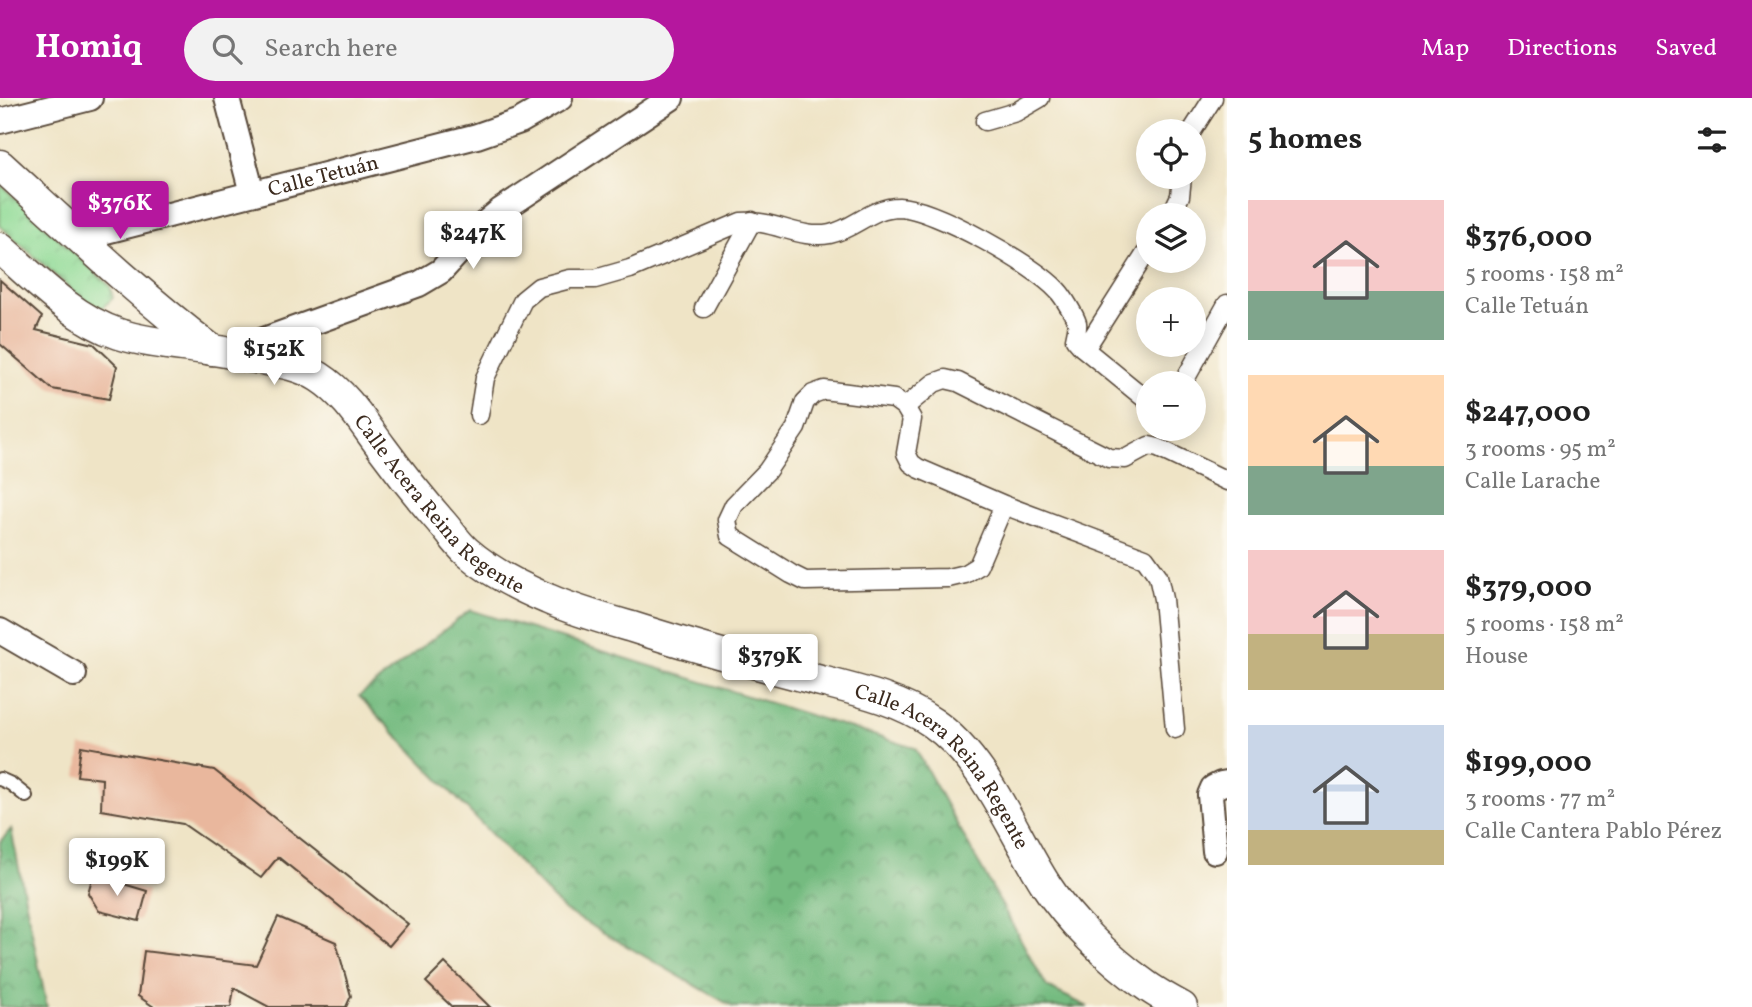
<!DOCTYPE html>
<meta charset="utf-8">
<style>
:root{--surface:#fff;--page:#f2f2f2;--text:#222;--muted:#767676;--accent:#b5179e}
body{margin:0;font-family:Vollkorn,serif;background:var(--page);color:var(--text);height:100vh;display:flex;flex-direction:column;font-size:26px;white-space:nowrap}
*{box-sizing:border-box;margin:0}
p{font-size:23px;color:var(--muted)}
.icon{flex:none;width:38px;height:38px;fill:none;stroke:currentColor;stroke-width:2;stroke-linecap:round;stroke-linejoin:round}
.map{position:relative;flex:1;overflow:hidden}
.details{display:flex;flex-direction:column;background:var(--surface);width:525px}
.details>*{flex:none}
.fabs{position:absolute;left:1136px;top:21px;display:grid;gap:14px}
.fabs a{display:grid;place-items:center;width:70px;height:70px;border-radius:50%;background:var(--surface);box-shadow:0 4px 18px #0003;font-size:35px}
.price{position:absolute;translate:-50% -60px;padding:0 16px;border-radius:7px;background:#fff;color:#222;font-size:23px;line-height:46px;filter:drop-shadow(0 2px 4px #0008)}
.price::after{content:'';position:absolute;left:50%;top:42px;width:21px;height:16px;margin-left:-10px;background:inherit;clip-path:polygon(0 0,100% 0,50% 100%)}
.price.selected{background:var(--accent);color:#fff}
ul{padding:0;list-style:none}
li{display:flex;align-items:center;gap:21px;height:175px;padding:0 21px}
li span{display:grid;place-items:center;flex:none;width:196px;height:140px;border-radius:0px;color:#555}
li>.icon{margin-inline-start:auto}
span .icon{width:84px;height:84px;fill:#fffc;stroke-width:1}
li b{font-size:30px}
h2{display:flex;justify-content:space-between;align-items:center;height:84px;padding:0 21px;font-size:30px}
header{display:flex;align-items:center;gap:42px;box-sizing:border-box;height:98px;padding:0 35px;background:var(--accent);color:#fff}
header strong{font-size:33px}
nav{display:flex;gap:38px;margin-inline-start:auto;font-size:24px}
.search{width:490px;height:63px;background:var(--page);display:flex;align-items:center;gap:18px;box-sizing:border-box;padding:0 24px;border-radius:38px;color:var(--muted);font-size:26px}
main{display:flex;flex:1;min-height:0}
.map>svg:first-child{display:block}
.forest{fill:url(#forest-crowns);stroke:#58724f;stroke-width:2}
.park{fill:url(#park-crowns);stroke:#66825a;stroke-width:2}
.building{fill:#e9b79d}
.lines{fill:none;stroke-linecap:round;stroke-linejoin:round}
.service-casing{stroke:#564637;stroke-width:16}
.pedestrian-casing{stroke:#564637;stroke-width:21}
.minor-casing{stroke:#564637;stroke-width:28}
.tertiary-casing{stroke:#564637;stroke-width:33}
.service{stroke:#fff;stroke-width:12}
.pedestrian{stroke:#fff;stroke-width:18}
.minor{stroke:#fff;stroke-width:24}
.tertiary{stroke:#fff;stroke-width:30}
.labels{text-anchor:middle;stroke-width:6;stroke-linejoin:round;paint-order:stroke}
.street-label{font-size:21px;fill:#3b2a1e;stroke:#fbf7ec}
</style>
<header>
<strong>Homiq</strong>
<div class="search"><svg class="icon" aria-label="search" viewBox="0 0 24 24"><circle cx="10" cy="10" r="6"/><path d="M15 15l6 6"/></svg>Search here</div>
<nav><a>Map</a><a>Directions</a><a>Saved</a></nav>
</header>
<main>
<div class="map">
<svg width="1227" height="909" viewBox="0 0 1227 909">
<defs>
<pattern id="forest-crowns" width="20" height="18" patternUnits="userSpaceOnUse" patternTransform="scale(1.75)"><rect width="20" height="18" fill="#74bb80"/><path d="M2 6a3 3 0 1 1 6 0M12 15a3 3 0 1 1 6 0" fill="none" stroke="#609868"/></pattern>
<pattern id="park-crowns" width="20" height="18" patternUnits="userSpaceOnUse" patternTransform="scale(1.75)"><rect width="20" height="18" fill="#91db97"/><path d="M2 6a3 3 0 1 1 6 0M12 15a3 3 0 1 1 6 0" fill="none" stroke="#7ebc82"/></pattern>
</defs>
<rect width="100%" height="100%" fill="#fbf7ec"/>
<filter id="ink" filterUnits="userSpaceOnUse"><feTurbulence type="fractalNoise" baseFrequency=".0143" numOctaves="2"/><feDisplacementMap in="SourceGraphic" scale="14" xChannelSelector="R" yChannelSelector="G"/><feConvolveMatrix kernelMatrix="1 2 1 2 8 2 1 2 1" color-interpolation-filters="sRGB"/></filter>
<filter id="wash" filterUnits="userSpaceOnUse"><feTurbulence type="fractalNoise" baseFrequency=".00686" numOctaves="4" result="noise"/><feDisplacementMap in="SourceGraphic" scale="28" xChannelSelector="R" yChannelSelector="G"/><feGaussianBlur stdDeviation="1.57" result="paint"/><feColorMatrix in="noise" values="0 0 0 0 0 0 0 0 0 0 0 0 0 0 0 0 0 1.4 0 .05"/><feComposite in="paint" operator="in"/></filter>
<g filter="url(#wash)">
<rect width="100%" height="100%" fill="#efe4c6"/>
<g class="forest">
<polygon points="470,512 915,650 1047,889 1088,909 733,909 564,812 359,598"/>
<polygon points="11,731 47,909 0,909 0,744"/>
</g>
<polygon class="park" points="0,86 110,188 113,200 102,210 91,209 0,128"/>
<g id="blocks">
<g class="building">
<polygon points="0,182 42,219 36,232 94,246 117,268 109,301 52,291 0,246"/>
<polygon points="81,648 214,672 408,826 389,848 278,759 261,780 183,726 101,712 102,681 77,678"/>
<polygon points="93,777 147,793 139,823 99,813 88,795"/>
<polygon points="278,819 336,844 351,898 346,909 269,909 234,890 231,909 154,909 138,898 144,853 256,867"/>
<polygon points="445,865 490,909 452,909 426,884"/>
</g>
</g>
</g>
<g filter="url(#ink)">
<use href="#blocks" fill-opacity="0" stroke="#564637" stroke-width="2"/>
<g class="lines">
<g class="service-casing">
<polyline id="service" points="0,681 11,686 26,698"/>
</g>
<g class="pedestrian-casing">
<g id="pedestrian">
<polyline points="985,23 1016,14 1040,0"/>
<polyline points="1192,33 1213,0"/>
<polyline points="1171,117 1180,98 1182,79"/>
<polyline points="704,210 752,123"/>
<polyline points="1082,249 1148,303"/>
<polyline points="1183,285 1227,206"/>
<polyline points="905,309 934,285 945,281 958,284 1109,360 1125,361 1149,348 1158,350 1227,383"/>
<path d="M479 317 485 280 523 202 539 189 570 181H595L630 171 741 124C772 121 800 142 830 136 855 131 871 109 899 109 934 110 1035 167 1058 193 1063 198 1075 218 1077 225 1078 229 1076 236 1075 241L1082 249 1087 248 1148 152"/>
<polyline points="1004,407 918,370 911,365 906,355 912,321 905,309 894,301 824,292 813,296 805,304 796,330 767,373 734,407 727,422 730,438 791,476 805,483 948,480 965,476 978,468 1004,407 1145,460 1158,478 1163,501 1175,631"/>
</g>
</g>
<g class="minor-casing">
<g id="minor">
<polyline points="227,0 252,95"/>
<polyline points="0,23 90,0"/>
<path id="s1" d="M79 140 477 38 520 23 560 0"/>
<polyline points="228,255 419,186 441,173 483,127 500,113 671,0"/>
<polyline points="0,533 74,576"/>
<polyline points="1215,753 1210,697 1213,690 1221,686 1227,685"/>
</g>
</g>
<g class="tertiary-casing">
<g id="tertiary">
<path d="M0 67C69 130 137 195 212 252"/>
<path id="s2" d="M0 150C36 182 72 220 119 236 147 245 177 247 206 251 223 253 240 257 256 260 278 264 300 267 319 279 347 297 363 325 382 350 401 376 421 401 442 425 450 434 457 445 466 453 490 474 519 489 548 501 575 513 604 521 632 529 688 547 745 563 802 578 846 590 896 599 933 625 986 662 1012 734 1046 787 1069 823 1109 861 1144 886 1156 895 1169 902 1182 909"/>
</g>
</g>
<use href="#service" class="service"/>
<use href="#pedestrian" class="pedestrian"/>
<use href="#minor" class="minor"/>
<use href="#tertiary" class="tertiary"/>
</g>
</g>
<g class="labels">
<g class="street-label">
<text dy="7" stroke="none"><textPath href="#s1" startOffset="252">Calle Tetuán</textPath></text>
<text dy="7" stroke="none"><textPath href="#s2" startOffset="530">Calle Acera Reina Regente</textPath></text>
<text dy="7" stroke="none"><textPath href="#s2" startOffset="1118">Calle Acera Reina Regente</textPath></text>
</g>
</g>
</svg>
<div class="fabs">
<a><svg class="icon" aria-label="locate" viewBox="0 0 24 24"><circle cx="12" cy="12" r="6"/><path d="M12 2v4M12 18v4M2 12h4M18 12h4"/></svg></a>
<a><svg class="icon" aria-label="layers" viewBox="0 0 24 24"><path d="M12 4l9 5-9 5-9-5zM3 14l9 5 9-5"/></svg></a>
<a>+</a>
<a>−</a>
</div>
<b class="price selected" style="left:120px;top:143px">$376K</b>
<b class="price" style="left:473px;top:173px">$247K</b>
<b class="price" style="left:274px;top:289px">$152K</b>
<b class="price" style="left:770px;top:596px">$379K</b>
<b class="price" style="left:117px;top:800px">$199K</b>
</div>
<section class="details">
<h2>5 homes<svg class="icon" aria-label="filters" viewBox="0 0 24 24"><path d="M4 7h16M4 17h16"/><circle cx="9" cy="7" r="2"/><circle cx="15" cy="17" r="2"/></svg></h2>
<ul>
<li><span style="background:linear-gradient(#f6c9c9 65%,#7fa58c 0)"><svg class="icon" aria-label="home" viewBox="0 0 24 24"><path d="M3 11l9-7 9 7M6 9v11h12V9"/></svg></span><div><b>$376,000</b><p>5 rooms · 158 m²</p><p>Calle Tetuán</p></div></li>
<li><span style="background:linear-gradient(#ffd9b3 65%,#7fa58c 0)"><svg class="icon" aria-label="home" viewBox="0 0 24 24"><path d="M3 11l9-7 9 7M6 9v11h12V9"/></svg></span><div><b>$247,000</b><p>3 rooms · 95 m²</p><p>Calle Larache</p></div></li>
<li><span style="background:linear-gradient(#f6c9c9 60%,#c2b280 0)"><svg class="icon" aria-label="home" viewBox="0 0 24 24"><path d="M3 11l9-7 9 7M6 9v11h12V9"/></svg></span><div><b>$379,000</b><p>5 rooms · 158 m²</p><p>House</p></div></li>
<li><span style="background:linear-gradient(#c9d6e8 75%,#c2b280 0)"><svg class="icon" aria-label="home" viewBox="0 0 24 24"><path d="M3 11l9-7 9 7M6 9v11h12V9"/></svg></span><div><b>$199,000</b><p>3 rooms · 77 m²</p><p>Calle Cantera Pablo Pérez</p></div></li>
</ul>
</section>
</main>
